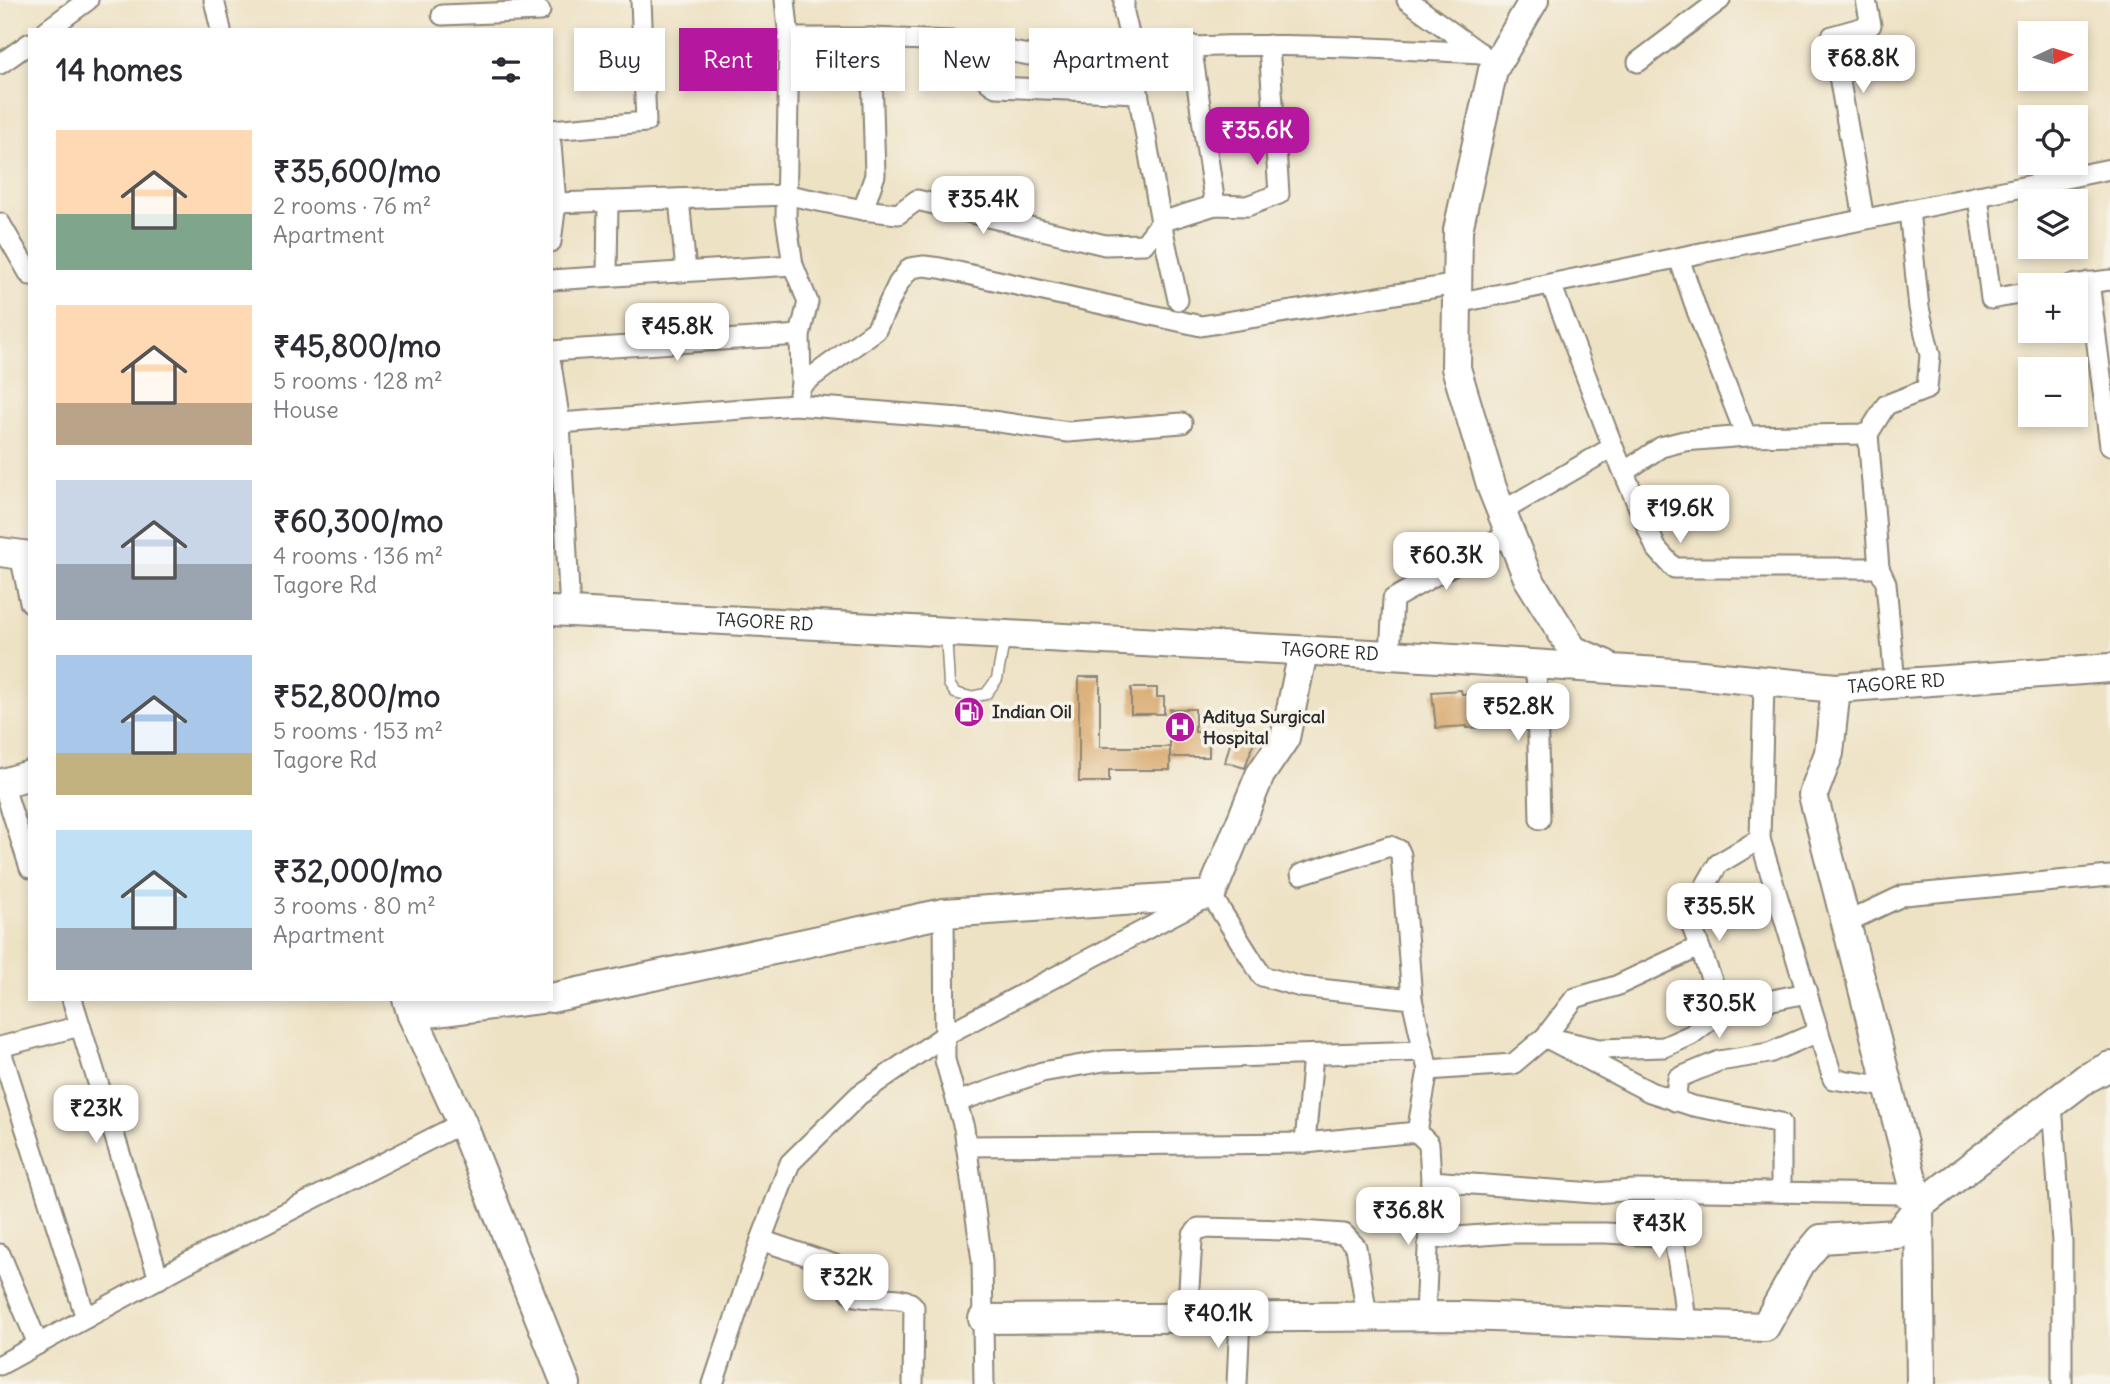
<!DOCTYPE html>
<meta charset="utf-8">
<style>
:root{--surface:#fff;--page:#f2f2f3;--text:#2b2b33;--muted:#7c7c81;--accent:#b5179e}
body{margin:0;font-family:Delius,sans-serif;background:var(--page);color:var(--text);height:100vh;display:flex;flex-direction:column;font-size:26px;white-space:nowrap}
*{box-sizing:border-box;margin:0}
p{font-size:23px;color:var(--muted)}
.icon{flex:none;width:38px;height:38px;fill:none;stroke:currentColor;stroke-width:2;stroke-linecap:round;stroke-linejoin:round}
.map{position:relative;flex:1;overflow:hidden}
.panel{position:absolute;left:28px;top:28px;width:525px;height:973px;display:flex;flex-direction:column;background:var(--surface);border-radius:0px;box-shadow:0 4px 10px #0003}
.panel>*{flex:none}
.hud{position:absolute;left:574px;top:28px;width:665px;height:63px;display:flex;gap:14px}
.needle{width:46px;rotate:86deg}
.fabs{position:absolute;left:2018px;top:21px;display:grid;gap:14px}
.fabs a{display:grid;place-items:center;width:70px;height:70px;border-radius:0px;background:var(--surface);box-shadow:0 4px 10px #0003;font-size:35px}
.price{position:absolute;translate:-50% -60px;padding:0 16px;border-radius:14px;background:#fff;color:#222;font-size:23px;line-height:46px;filter:drop-shadow(0 2px 4px #0008)}
.price::after{content:'';position:absolute;left:50%;top:42px;width:21px;height:16px;margin-left:-10px;background:inherit;clip-path:polygon(0 0,100% 0,50% 100%)}
.price.current{background:var(--accent);color:#fff}
ul{padding:0;list-style:none}
li{display:flex;align-items:center;gap:21px;height:175px;padding:0 28px}
li span{display:grid;place-items:center;flex:none;width:196px;height:140px;border-radius:0px;color:#555}
li>.icon{margin-inline-start:auto}
span .icon{width:84px;height:84px;fill:#fffc;stroke-width:1}
li b{font-size:30px}
h2{display:flex;justify-content:space-between;align-items:center;height:84px;padding:0 28px;font-size:30px}
.pill{padding:0 24px;border-radius:0px;background:var(--surface);box-shadow:0 4px 10px #0003;font-size:24px;line-height:63px}
.pill.current{background:var(--accent);color:#fff}
.map>svg:first-child{display:block}
.building{fill:#d7a466}
.lines{fill:none;stroke-linecap:round;stroke-linejoin:round}
.lane-casing{stroke:#8c8678;stroke-width:13}
.street-casing{stroke:#8c8678;stroke-width:23}
.secondary-casing{stroke:#8c8678;stroke-width:32}
.lane{stroke:#fff;stroke-width:10}
.street{stroke:#fff;stroke-width:19}
.secondary{stroke:#fff;stroke-width:28}
.labels{text-anchor:middle;stroke-width:7;stroke-linejoin:round;paint-order:stroke}
.street-label{font-size:18px;fill:#2b2b2b;stroke:#f7f3e8}
.poi-label{font-size:18px;font-weight:bold;fill:#2b2b2b;stroke:#f7f3e8;text-anchor:start}
</style>
<div class="map">
<svg width="2110" height="1384" viewBox="0 0 2110 1384">
<rect width="100%" height="100%" fill="#f7f3e8"/>
<filter id="ink" filterUnits="userSpaceOnUse"><feTurbulence type="fractalNoise" baseFrequency=".0143" numOctaves="2"/><feDisplacementMap in="SourceGraphic" scale="14" xChannelSelector="R" yChannelSelector="G"/><feConvolveMatrix kernelMatrix="1 2 1 2 8 2 1 2 1" color-interpolation-filters="sRGB"/></filter>
<filter id="wash" filterUnits="userSpaceOnUse"><feTurbulence type="fractalNoise" baseFrequency=".00686" numOctaves="4" result="noise"/><feDisplacementMap in="SourceGraphic" scale="28" xChannelSelector="R" yChannelSelector="G"/><feGaussianBlur stdDeviation="1.57" result="paint"/><feColorMatrix in="noise" values="0 0 0 0 0 0 0 0 0 0 0 0 0 0 0 0 0 1.4 0 .05"/><feComposite in="paint" operator="in"/></filter>
<g filter="url(#wash)">
<rect width="100%" height="100%" fill="#eee2c5"/>
<g id="blocks">
<g class="building">
<polygon points="1079,677 1100,677 1100,747 1170,747 1170,770 1109,770 1109,782 1079,782"/>
<polygon points="1131,688 1157,688 1157,697 1164,697 1164,714 1131,714"/>
<polygon points="1461,690 1462,694 1485,694 1487,727 1467,728 1467,726 1436,728 1432,692"/>
<polygon points="1170,709 1195,709 1195,732 1209,732 1209,757 1170,757"/>
<polygon points="1234,729 1256,735 1245,768 1225,762"/>
</g>
</g>
</g>
<g filter="url(#ink)">
<use href="#blocks" fill-opacity="0" stroke="#8c8678" stroke-width="2"/>
<g class="lines">
<g class="lane-casing">
<polyline id="lane" points="946,633 949,684 955,693 970,697 986,694 997,679 1005,636"/>
</g>
<g class="street-casing">
<g id="street">
<polyline points="214,0 221,30"/>
<polyline points="785,0 789,38 786,218 793,265 808,302 800,335 801,385 799,394"/>
<polyline points="1124,0 1124,13 1133,51 1135,75 1161,222 1144,244 1105,245 917,200 898,214 863,210 875,175 871,38 954,41 1135,75"/>
<polyline points="1407,0 1480,53"/>
<polyline points="442,15 540,11"/>
<polyline points="47,30 88,0"/>
<polyline points="789,38 871,38"/>
<path d="M974 45C979 61 980 80 996 87L1138 93"/>
<polyline points="1191,45 1215,205"/>
<path d="M1133 51C1249 40 1365 48 1481 53"/>
<polyline points="1638,62 1720,0"/>
<polyline points="0,64 30,43"/>
<polyline points="551,130 646,122 641,0"/>
<polyline points="551,144 556,203 551,242"/>
<polyline points="1978,196 1991,299 2030,292"/>
<polyline points="679,199 686,271"/>
<polyline points="556,203 788,195 863,210"/>
<polyline points="1864,219 1832,36 1871,25 1866,0"/>
<polyline points="0,223 30,275"/>
<polyline points="1679,258 1697,311 1746,436 1868,434 1886,405 1927,389 1930,355 1919,308 1909,210"/>
<polyline points="607,276 608,201"/>
<polyline points="551,280 793,265"/>
<polyline points="2089,282 2110,446"/>
<polyline points="1551,284 1613,447 1656,548 1674,568 1879,568 1868,434"/>
<polyline points="2071,285 2110,280"/>
<polyline points="1178,300 1161,222 1215,205 1247,206 1279,194 1269,45"/>
<polyline points="1457,303 2110,169"/>
<polyline points="551,351 800,335"/>
<polyline points="551,364 560,423 570,612"/>
<polyline points="801,385 876,330 898,284 910,268 924,266 940,268 1201,326 1457,284"/>
<polyline points="560,423 795,405 985,420 1068,432 1182,423"/>
<polyline points="1624,472 1661,447 1684,441 1746,436"/>
<polyline points="1501,512 1613,447"/>
<polyline points="20,555 30,602"/>
<polyline points="1879,568 1886,583 1895,684"/>
<polyline points="1390,655 1393,599 1510,533"/>
<polyline points="1536,666 1540,819"/>
<polyline points="1764,683 1760,839 1833,1079 1888,1087"/>
<polyline points="3,784 30,868"/>
<polyline points="1760,839 1718,864 1688,916 1723,1010 1807,993"/>
<polyline points="1301,874 1390,846 1399,850 1401,855 1412,999"/>
<polyline points="944,913 945,1060 964,1128 982,1261 984,1384"/>
<polyline points="1845,923 1904,895 2110,876"/>
<polyline points="1699,947 1616,986 1575,998 1545,1037 1650,1092 1693,1106 1781,1123 1781,1192"/>
<polyline points="72,999 159,1279"/>
<polyline points="0,1047 80,1026"/>
<polyline points="0,1048 86,1318"/>
<polyline points="1675,1101 1678,1078 1719,1061 1769,1053 1818,1032"/>
<polyline points="957,1102 1042,1072 1104,1061 1424,1051"/>
<polyline points="2052,1104 2062,1242 2062,1384"/>
<polyline points="1417,1132 1428,1070 1513,1064 1545,1037 1599,1049 1664,1047 1691,1035 1723,1010"/>
<polyline points="1305,1143 1313,1055"/>
<polyline points="966,1146 1305,1143 1417,1132 1429,1144 1431,1181 1594,1193 1635,1190 1899,1194 1919,1206"/>
<path d="M1662 1190C1674 1235 1682 1278 1686 1324"/>
<polyline points="1429,1239 1510,1233 1606,1233 1675,1237"/>
<path d="M761 1240 835 1265C844 1273 844 1292 856 1296 871 1301 907 1293 914 1307L913 1384"/>
<polyline points="0,1254 38,1344"/>
<polyline points="1425,1316 1431,1181"/>
<polyline points="1187,1318 1192,1241 1193,1235 1199,1228 1286,1230 1344,1234 1356,1247 1367,1316"/>
<polyline points="0,1365 187,1263 462,1123"/>
<polyline points="713,1384 761,1240 790,1163 859,1095 945,1035 1211,895 1262,976 1301,987 1412,999 1428,1070"/>
<polyline points="1237,1384 1240,1317"/>
</g>
</g>
<g class="secondary-casing">
<g id="secondary">
<polyline points="1534,0 1493,70 1458,230 1456,368 1492,488 1528,578 1573,650 1605,664"/>
<polyline points="0,552 30,556"/>
<path id="s1" d="M551 611 1390 655 1691 674 1836 688 2110 668"/>
<polyline points="1836,688 1829,753 1813,795 1919,1206 1921,1384"/>
<polyline points="0,784 30,775"/>
<polyline points="551,998 944,913 1211,895 1260,775 1285,738 1303,652"/>
<polyline points="407,999 412,1015 462,1123 566,1384"/>
<polyline points="412,1015 540,999"/>
<polyline points="983,1319 1464,1316 1765,1327 1801,1263 1821,1239 1897,1234 1919,1206 2085,1079 2110,1066"/>
</g>
</g>
<use href="#lane" class="lane"/>
<use href="#street" class="street"/>
<use href="#secondary" class="secondary"/>
</g>
</g>
<defs>
<g id="fuel-disc" transform="scale(1.575)"><circle r="9.5" fill="#b5179e" stroke="#f7f3e8"/><path d="M-5.5-6h7V0h2V4h1.3V-2.5L3-4.5l.8-.8L6-3V5H2.5V1h-1V6h-7ZM-4.2-4.7v3.2H.2V-4.7Z" fill="#fff"/></g>
<g id="hospital-disc" transform="scale(1.575)"><circle r="9.5" fill="#b5179e" stroke="#f7f3e8"/><path d="M-5-5h3v3.5h4V-5h3V5h-3V1.5h-4V5h-3Z" fill="#fff"/></g>
</defs>
<g fill-rule="evenodd">
<use href="#fuel-disc" x="969" y="712"/>
<use href="#hospital-disc" x="1180" y="727"/>
</g>
<g class="labels">
<g class="street-label">
<text dy="6" stroke="none"><textPath href="#s1" startOffset="214">TAGORE RD</textPath></text>
<text dy="6" stroke="none"><textPath href="#s1" startOffset="780">TAGORE RD</textPath></text>
<text dy="6" stroke="none"><textPath href="#s1" startOffset="1348">TAGORE RD</textPath></text>
</g>
<g class="poi-label">
<text x="992" y="718">Indian Oil</text>
<text x="1203" y="723">Aditya Surgical<tspan x="1203" dy="21">Hospital</tspan></text>
</g>
</g>
</svg>
<div class="fabs">
<a><svg class="needle" viewBox="-14 -14 28 28"><path d="M0-13l5 13h-10z" fill="#e53935"/><path d="M0 13l5-13h-10z" fill="#7c7c81"/></svg></a>
<a><svg class="icon" aria-label="locate" viewBox="0 0 24 24"><circle cx="12" cy="12" r="6"/><path d="M12 2v4M12 18v4M2 12h4M18 12h4"/></svg></a>
<a><svg class="icon" aria-label="layers" viewBox="0 0 24 24"><path d="M12 4l9 5-9 5-9-5zM3 14l9 5 9-5"/></svg></a>
<a>+</a>
<a>−</a>
</div>
<b class="price" style="left:1863px;top:95px">₹68.8K</b>
<b class="price current" style="left:1257px;top:167px">₹35.6K</b>
<b class="price" style="left:983px;top:236px">₹35.4K</b>
<b class="price" style="left:677px;top:363px">₹45.8K</b>
<b class="price" style="left:1680px;top:545px">₹19.6K</b>
<b class="price" style="left:1446px;top:592px">₹60.3K</b>
<b class="price" style="left:1518px;top:743px">₹52.8K</b>
<b class="price" style="left:1719px;top:943px">₹35.5K</b>
<b class="price" style="left:1719px;top:1040px">₹30.5K</b>
<b class="price" style="left:96px;top:1145px">₹23K</b>
<b class="price" style="left:1408px;top:1247px">₹36.8K</b>
<b class="price" style="left:1659px;top:1260px">₹43K</b>
<b class="price" style="left:846px;top:1314px">₹32K</b>
<b class="price" style="left:1218px;top:1350px">₹40.1K</b>
<div class="hud">
<a class="pill">Buy</a>
<a class="pill current">Rent</a>
<a class="pill">Filters</a>
<a class="pill">New</a>
<a class="pill">Apartment</a>
</div>
<section class="panel">
<h2>14 homes<svg class="icon" aria-label="filters" viewBox="0 0 24 24"><path d="M4 7h16M4 17h16"/><circle cx="9" cy="7" r="2"/><circle cx="15" cy="17" r="2"/></svg></h2>
<ul>
<li><span style="background:linear-gradient(#ffd9b3 60%,#7fa58c 0)"><svg class="icon" aria-label="home" viewBox="0 0 24 24"><path d="M3 11l9-7 9 7M6 9v11h12V9"/></svg></span><div><b>₹35,600/mo</b><p>2 rooms · 76 m²</p><p>Apartment</p></div></li>
<li><span style="background:linear-gradient(#ffd9b3 70%,#b9a48a 0)"><svg class="icon" aria-label="home" viewBox="0 0 24 24"><path d="M3 11l9-7 9 7M6 9v11h12V9"/></svg></span><div><b>₹45,800/mo</b><p>5 rooms · 128 m²</p><p>House</p></div></li>
<li><span style="background:linear-gradient(#c9d6e8 60%,#9aa5b1 0)"><svg class="icon" aria-label="home" viewBox="0 0 24 24"><path d="M3 11l9-7 9 7M6 9v11h12V9"/></svg></span><div><b>₹60,300/mo</b><p>4 rooms · 136 m²</p><p>Tagore Rd</p></div></li>
<li><span style="background:linear-gradient(#a9c7e8 70%,#c2b280 0)"><svg class="icon" aria-label="home" viewBox="0 0 24 24"><path d="M3 11l9-7 9 7M6 9v11h12V9"/></svg></span><div><b>₹52,800/mo</b><p>5 rooms · 153 m²</p><p>Tagore Rd</p></div></li>
<li><span style="background:linear-gradient(#bfe0f5 70%,#9aa5b1 0)"><svg class="icon" aria-label="home" viewBox="0 0 24 24"><path d="M3 11l9-7 9 7M6 9v11h12V9"/></svg></span><div><b>₹32,000/mo</b><p>3 rooms · 80 m²</p><p>Apartment</p></div></li>
</ul>
</section>
</div>
